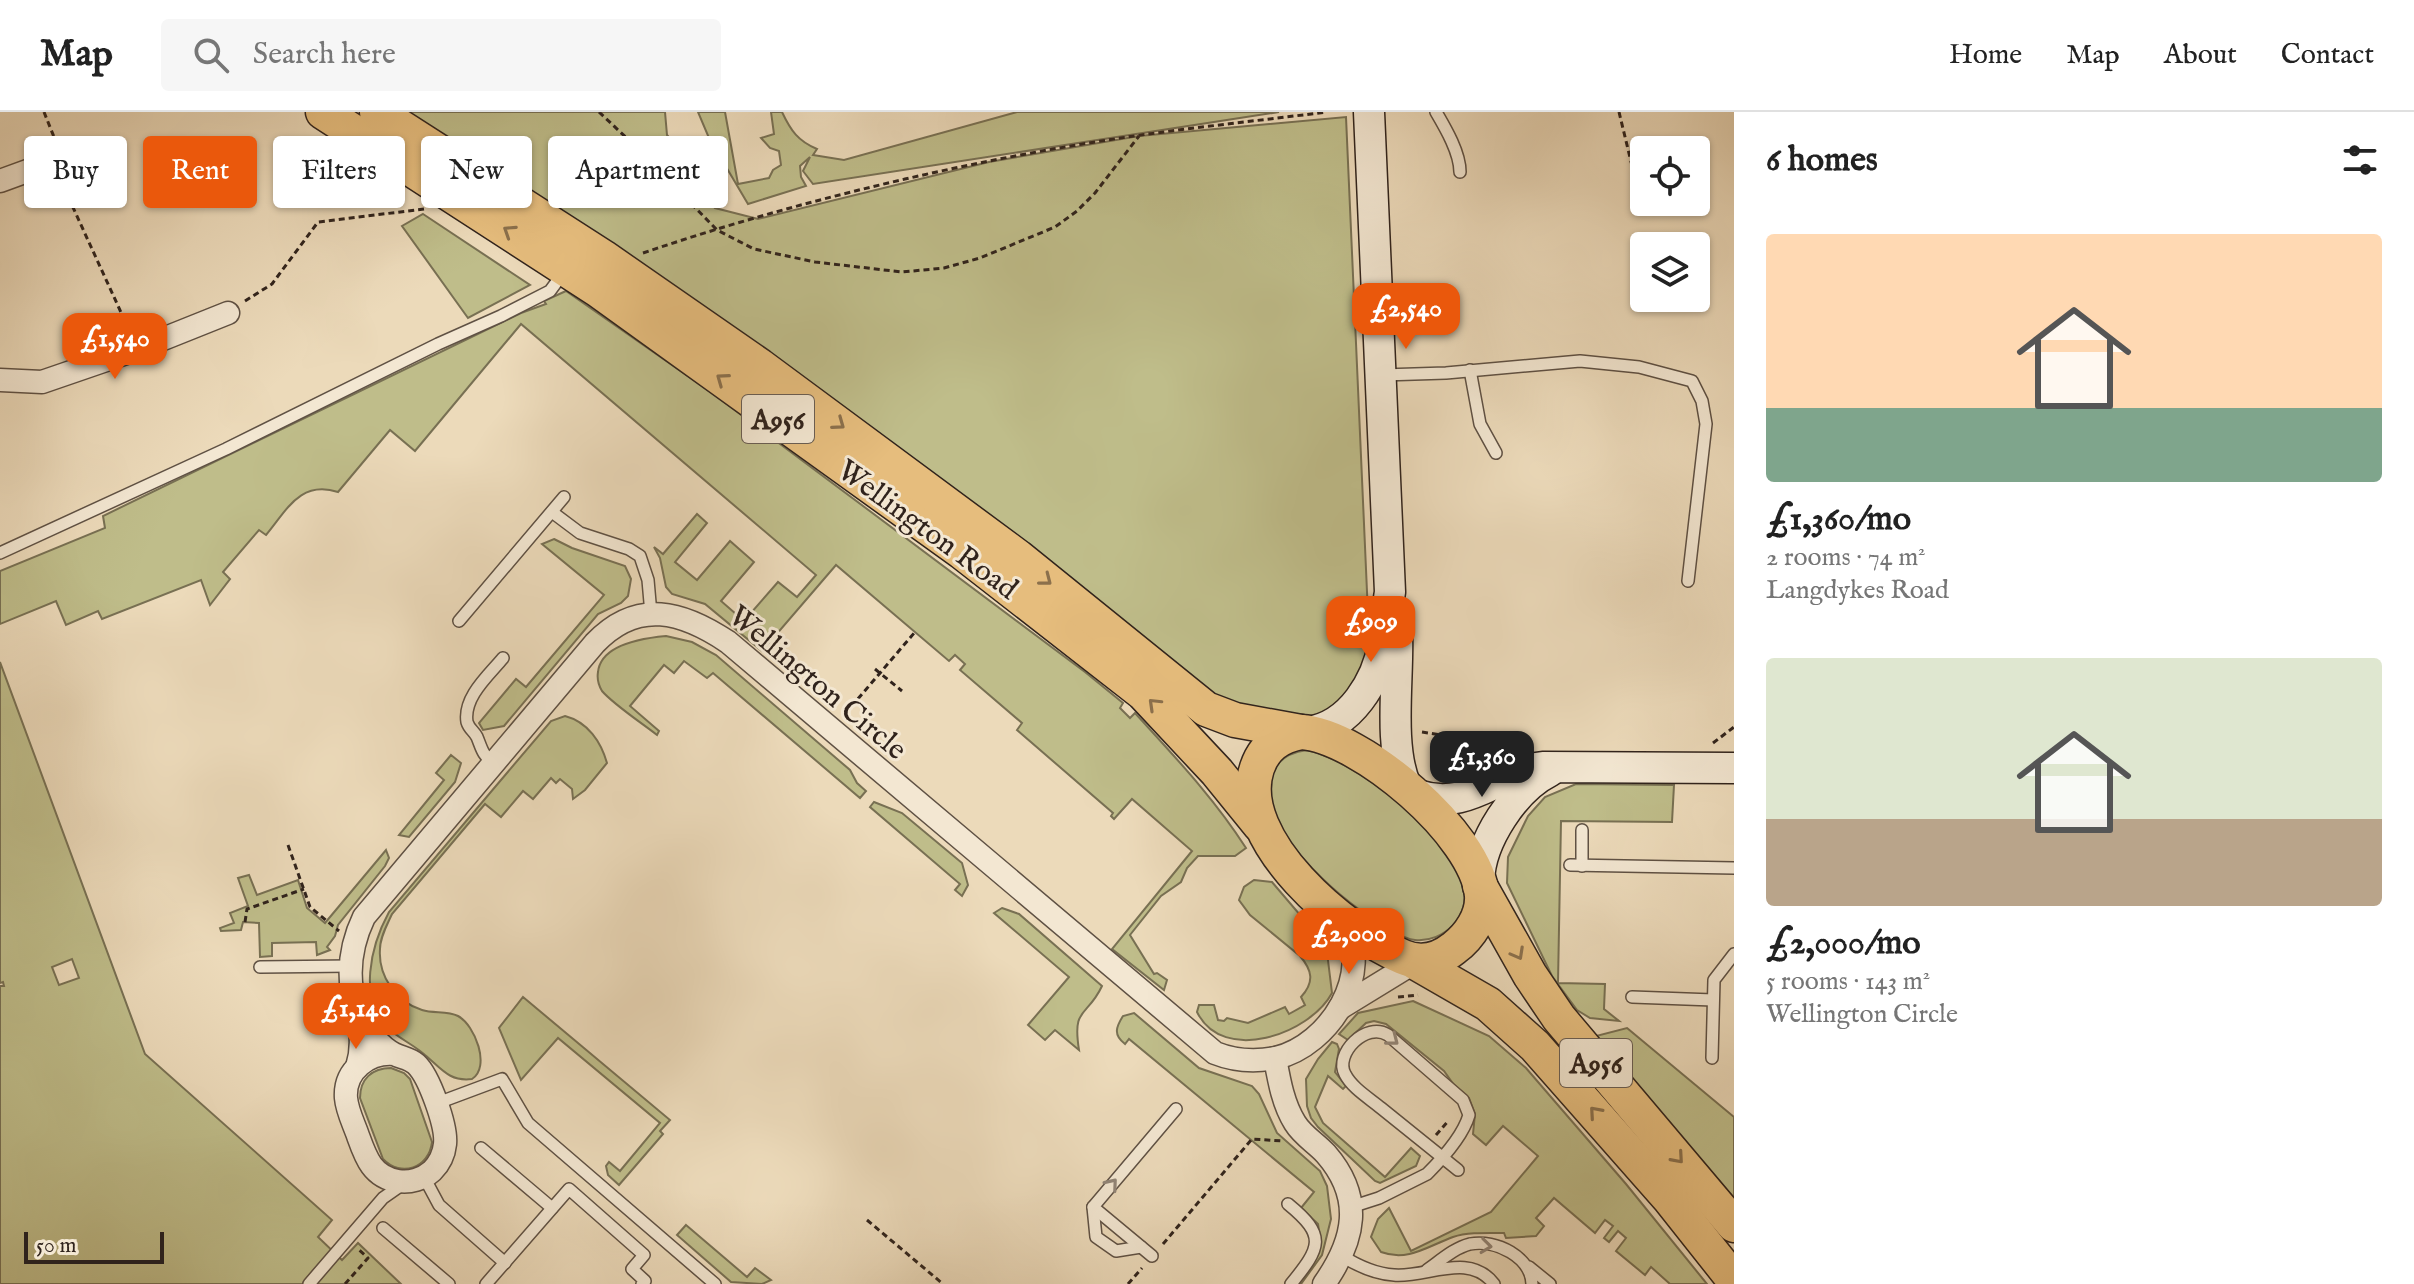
<!DOCTYPE html>
<meta charset="utf-8">
<style>
:root{--surface:#fff;--page:#f6f6f6;--text:#222;--muted:#767676;--line:#e0e0e0;--accent:#ea580c}
body{margin:0;font-family:"IM FELL English",serif;background:var(--page);color:var(--text);height:100vh;display:flex;flex-direction:column;font-size:30px;white-space:nowrap}
*{box-sizing:border-box;margin:0}
p{font-size:26px;color:var(--muted)}
.icon{flex:none;width:44px;height:44px;fill:none;stroke:currentColor;stroke-width:2;stroke-linecap:round;stroke-linejoin:round}
.map{position:relative;flex:1;overflow:hidden}
.drawer{display:flex;flex-direction:column;background:var(--surface);width:680px}
.drawer>*{flex:none}
.guide{position:absolute;left:24px;top:24px;width:760px;height:72px;display:flex;gap:16px}
.tools{position:absolute;left:1630px;top:24px;display:grid;gap:16px}
.tools a{display:grid;place-items:center;width:80px;height:80px;border-radius:8px;background:var(--surface);box-shadow:0 2px 6px #0004;font-size:40px}
.scale{position:absolute;left:24px;bottom:20px;width:140px;box-sizing:border-box;padding-left:8px;border:4px solid #30231c;border-top:0;font-size:22px;line-height:28px;white-space:nowrap;color:#30231c;-webkit-text-stroke:6px #f3e7d2;paint-order:stroke}
.price{position:absolute;translate:-50% -68px;padding:0 18px;border-radius:16px;background:var(--accent);color:#fff;font-size:26px;line-height:52px;filter:drop-shadow(0 2px 4px #0008)}
.price::after{content:'';position:absolute;left:50%;top:48px;width:24px;height:18px;margin-left:-12px;background:inherit;clip-path:polygon(0 0,100% 0,50% 100%)}
.price.active{background:#222;color:#fff}
ul{padding:0;list-style:none}
li{display:grid;align-content:center;gap:16px;height:424px;padding:0 32px}
li span{display:grid;place-items:center;height:248px;border-radius:8px;color:#555}
li>.icon{margin-inline-start:auto}
span .icon{width:144px;height:144px;fill:#fffc;stroke-width:1}
li b{font-size:34px}
h2{display:flex;justify-content:space-between;align-items:center;height:96px;padding:0 32px;font-size:34px}
.chip{padding:0 28px;border-radius:8px;background:var(--surface);box-shadow:0 2px 6px #0004;font-size:28px;line-height:72px}
.chip.active{background:var(--accent);color:#fff}
header{display:flex;align-items:center;gap:48px;box-sizing:border-box;height:112px;padding:0 40px;background:var(--surface);border-bottom:2px solid var(--line)}
header strong{font-size:38px}
nav{display:flex;gap:44px;margin-inline-start:auto;font-size:28px}
.search{width:560px;height:72px;background:var(--page);display:flex;align-items:center;gap:20px;box-sizing:border-box;padding:0 28px;border-radius:8px;color:var(--muted);font-size:30px}
main{display:flex;flex:1;min-height:0}
.map>svg:first-child{display:block}
.green{fill:#bfbd8a;stroke:#787053;stroke-width:2;fill-rule:evenodd}
.lines{fill:none;stroke-linecap:round;stroke-linejoin:round}
.lane-casing{stroke:#5f5144;stroke-width:14}
.street-casing{stroke:#5f5144;stroke-width:25}
.secondary-casing{stroke:#30231c;stroke-width:33}
.primary-casing{stroke:#30231c;stroke-width:37}
.path{stroke:#30231c;stroke-width:3;stroke-dasharray:6 4;stroke-linecap:butt}
.lane{stroke:#f3e7d2;stroke-width:11}
.street{stroke:#f3e7d2;stroke-width:22}
.secondary{stroke:#f3e7d2;stroke-width:30}
.primary{stroke:#e6bd7d;stroke-width:34}
.oneway{stroke:#8b704c}
.oneway2{stroke:#928577}
.labels{text-anchor:middle;stroke-width:6;stroke-linejoin:round;paint-order:stroke}
.shield{fill:#f3e7d2;stroke:#6a5e53;stroke-width:2}
.shield-label{font-size:28px;font-weight:bold;fill:#30231c}
.street-label{font-size:30px;fill:#30231c;stroke:#f3e7d2}
</style>
<header>
<strong>Map</strong>
<div class="search"><svg class="icon" aria-label="search" viewBox="0 0 24 24"><circle cx="10" cy="10" r="6"/><path d="M15 15l6 6"/></svg>Search here</div>
<nav><a>Home</a><a>Map</a><a>About</a><a>Contact</a></nav>
</header>
<main>
<div class="map">
<svg width="1734" height="1172" viewBox="0 0 1734 1172">
<rect width="100%" height="100%" fill="#ecdaba"/>
<filter id="stains"><feTurbulence type="fractalNoise" baseFrequency=".0025" numOctaves="4"/><feColorMatrix values="0 0 0 0 .2 0 0 0 0 .09 0 0 0 0 .02 0 0 0 .5 -.17"/></filter>
<radialGradient id="worn" r=".72"><stop offset=".6" stop-color="#630" stop-opacity="0"/><stop offset="1" stop-color="#630" stop-opacity=".3"/></radialGradient>
<g class="green">
<polygon points="377,0 665,0 667,23 683,41 694,59 699,80 715,96 758,107 989,50 1139,24 1346,5 1369,525 1354,594 1348,601 1249,611"/>
<path d="M698 0H725L738 72 769 66 773 58 781 53 779 39 770 36 761 26 774 22 771 0H782C791 19 798 29 817 37L813 43 844 48 1017 0H1279L813 72 803 59 810 45 800 54 801 65 806 74 748 92 709 26Z"/>
<polygon points="423,102 530,173 468,206 402,114"/>
<path d="M566 179 712 281 1085 560 1123 591 1120 596 1130 606 1135 601C1175 645 1214 686 1246 736L1235 744H1198L1187 756 1181 770 1161 784 1130 823 1154 862 1157 861 1167 868 1164 878 1112 837 1192 739 1132 687 1114 707 1111 704 1113 701 1017 618 1022 611 960 558 965 552 955 543 949 549 836 453 762 539 705 492 672 482 666 475 660 446 654 435 663 442 697 402 707 411 675 450 697 468 730 429 754 450 721 489 744 509 778 470 797 485 816 463 521 212 415 339 390 318 338 380C300 368 287 398 266 423L259 418 223 460 230 467 210 493 201 468 102 507 98 499 66 513 56 489 0 512V459L105 416 103 404 521 201 546 192 544 189Z"/>
<polygon points="554,427 572,436 625,454 631,467 628,484 621,491 598,502 504,614 483,618 479,611 516,567 526,575 604,483 542,432"/>
<path d="M666 524 692 530 716 543 850 658 857 671 866 679 860 686 713 561 707 566 684 549 674 561 664 553 630 594 659 619 657 623C643 612 613 592 602 579 599 574 597 566 598 560 601 532 644 526 666 524Z"/>
<path d="M0 550 145 942 332 1108 318 1125 342 1148 358 1131 401 1172H0V874H4L3 870 0 871ZM72 847 79 866 59 873 52 855Z"/>
<path d="M565 604C588 610 601 630 607 651L585 678 573 687 572 677 560 667 556 671 551 666 533 687 523 679 501 705 485 692 392 802C387 813 380 825 380 837 378 864 396 890 422 898 434 902 447 898 458 904 475 913 491 955 472 967 449 970 441 956 425 943 414 933 400 927 389 917 357 888 371 833 389 800L551 609Z"/>
<path d="M1307 638C1358 650 1448 721 1463 774 1472 803 1444 831 1415 828 1405 827 1396 821 1387 816 1345 792 1270 728 1268 677 1268 672 1271 665 1273 660 1279 646 1292 640 1307 638Z"/>
<polygon points="451,643 461,651 455,670 409,725 399,723 444,668 436,661"/>
<polygon points="1576,672 1674,673 1672,710 1561,709 1558,871 1605,872 1604,897 1619,909 1590,906 1577,898 1552,864 1507,771 1508,745 1528,704 1545,685"/>
<polygon points="874,690 902,701 962,751 968,773 962,784 955,778 960,772 870,695"/>
<polygon points="386,738 389,746 385,754 338,813 335,824 327,835 330,838 317,843 316,830 272,831 272,844 260,845 259,811 243,810 241,818 221,819 220,816 234,811 230,801 248,794 238,766 249,763 257,783 298,768 307,796 325,811"/>
<path d="M1254 768 1272 770 1306 810 1325 824 1332 881C1310 922 1223 953 1197 900L1199 893H1214L1218 908 1224 909 1227 906 1248 911 1285 895 1289 902 1305 893 1301 885C1315 870 1312 858 1300 844L1250 803 1239 788 1244 775Z"/>
<path d="M1002 796 1019 802 1102 874C1087 906 1072 894 1079 938L1055 918 1045 928 1028 913 1069 865 994 801Z"/>
<polygon points="523,885 670,1008 660,1019 663,1022 619,1073 608,1063 606,1054 609,1050 620,1059 660,1011 558,926 521,968 499,916"/>
<path d="M1413 889 1489 924 1526 956 1626 1072 1707 1172H1670L1651 1155 1645 1163 1616 1139 1626 1126 1618 1119 1609 1130 1604 1126 1613 1114 1605 1108 1595 1121 1554 1086 1536 1106 1544 1114 1536 1124 1506 1126 1504 1121C1487 1121 1468 1120 1453 1125 1428 1134 1408 1150 1381 1140L1371 1125 1378 1107 1389 1096 1411 1139 1491 1100 1538 1044 1503 1014 1486 1033 1473 1022 1475 1002 1469 986 1454 973 1444 959 1386 912 1374 909 1366 911 1348 928 1339 922 1358 901Z"/>
<path d="M1134 901 1199 956 1252 974 1259 982 1277 1021 1320 1059 1327 1074 1331 1107 1322 1143 1301 1172H1297C1314 1152 1323 1138 1318 1112L1301 1096 1314 1080 1129 927 1125 932C1113 923 1116 915 1123 904Z"/>
<polygon points="1627,916 1734,1005 1734,1089 1596,924"/>
<polygon points="1332,930 1337,932 1339,937 1335,960 1346,974 1343,977 1328,964 1315,995 1323,1011 1385,1065 1411,1036 1420,1044 1416,1054 1380,1071 1375,1069 1318,1015 1311,1006 1307,994 1306,967 1318,947"/>
<path d="M391 956 404 961 410 967 432 1030C429 1056 401 1066 383 1047L360 986C360 967 372 956 391 956Z"/>
<polygon points="686,1113 747,1165 755,1156 771,1168 762,1172 731,1170 677,1123"/>
</g>
<g class="lines">
<g class="lane-casing">
<g id="lane">
<path d="M1436 0C1446 17 1460 41 1460 60"/>
<polyline points="1470,258 1480,312 1496,341"/>
<polyline points="1383,263 1446,261 1580,249 1639,255 1692,269 1702,289 1706,312 1688,469"/>
<polyline points="552,400 580,421 629,437 640,444 648,468 651,502"/>
<polyline points="0,441 226,337 438,232 501,204 550,179 564,160"/>
<polyline points="459,509 564,385"/>
<path d="M493 651C482 642 482 637 477 625 474 619 469 617 467 610 463 585 489 563 503 546"/>
<polyline points="1570,753 1734,756"/>
<polyline points="1582,754 1582,718"/>
<polyline points="260,855 351,854"/>
<polyline points="1632,885 1713,888"/>
<polyline points="1712,946 1714,868 1734,842"/>
<polyline points="435,992 502,967 528,1011 715,1172"/>
<polyline points="481,1036 552,1096"/>
<polyline points="424,1065 439,1093 505,1151"/>
<path d="M1288 1092C1327 1124 1321 1135 1291 1172"/>
<polyline points="1093,1095 1096,1125 1116,1139 1141,1135"/>
<path d="M1351 1095 1379 1086 1427 1062C1442 1047 1463 1024 1469 1003L1463 988 1388 923C1366 909 1334 942 1345 962 1352 976 1369 986 1381 996 1407 1017 1432 1037 1458 1058"/>
<polyline points="383,1116 449,1172"/>
<polyline points="1152,1144 1093,1095 1176,997"/>
<path d="M1342 1144C1358 1154 1375 1162 1394 1163 1427 1166 1469 1139 1494 1172"/>
<polyline points="1529,1155 1550,1172"/>
<path d="M1427 1158C1440 1149 1454 1136 1470 1132 1496 1127 1531 1145 1532 1172"/>
<polyline points="309,1172 383,1086 403,1072"/>
<polyline points="486,1172 569,1077 644,1143 632,1157 645,1169 642,1172"/>
</g>
</g>
<g class="street-casing">
<g id="street">
<polyline points="0,69 52,50"/>
<polyline points="0,268 42,270 138,237 228,201"/>
<polyline points="1340,896 1415,850"/>
<path d="M361 906C368 919 380 935 394 942 402 946 409 946 416 952 429 964 447 1014 445 1032 444 1042 439 1052 432 1059 423 1067 410 1071 398 1069 371 1065 365 1043 357 1021 353 1010 347 998 346 986 344 958 369 940 394 942"/>
<path d="M1275 946C1279 968 1283 992 1295 1011 1303 1024 1316 1031 1326 1042 1364 1086 1355 1128 1324 1172"/>
<path d="M357 955C366 927 357 906 352 879 348 853 353 828 364 805L595 531C638 486 683 500 728 530L1215 941C1235 949 1255 950 1276 946 1330 933 1375 861 1343 810"/>
</g>
</g>
<g class="secondary-casing">
<g id="secondary">
<path d="M1397 521C1399 565 1388 634 1406 674"/>
<path d="M1308 620C1351 614 1377 569 1384 530 1387 513 1387 496 1390 480L1369 0"/>
<path d="M1417 683C1470 700 1496 660 1544 655L1734 656"/>
<path d="M1479 769C1480 729 1514 677 1550 659"/>
</g>
</g>
<g class="primary-casing">
<g id="primary">
<polyline points="323,0 598,178 962,440 1143,581 1217,660 1260,713"/>
<polyline points="377,0 603,145 760,254 1018,445 1206,597 1235,608 1301,620"/>
<path d="M1301 620C1360 623 1478 723 1482 784 1483 804 1470 824 1454 836 1439 848 1422 853 1403 845 1345 821 1233 728 1257 656 1264 635 1279 624 1301 620Z"/>
<polyline points="1480,774 1530,863 1559,906 1734,1113"/>
<polyline points="1415,850 1488,892 1535,934 1669,1086 1734,1168"/>
</g>
</g>
<g class="path">
<polyline points="44,0 56,30"/>
<polyline points="599,0 633,32 717,118 754,137 815,150 902,160 944,156 980,146 1055,115 1077,99 1095,81 1139,24"/>
<polyline points="1619,0 1634,62"/>
<polyline points="60,67 130,220"/>
<path d="M643 141C799 88 970 48 1134 24 1198 15 1263 8 1327 0"/>
<polyline points="245,189 272,172 318,110 424,97"/>
<polyline points="875,557 902,579"/>
<polyline points="845,602 915,520"/>
<polyline points="1422,620 1521,635"/>
<polyline points="1713,631 1734,615"/>
<polyline points="288,733 310,795 339,819"/>
<polyline points="245,810 247,797 304,777"/>
<polyline points="1398,885 1418,883"/>
<polyline points="1436,1023 1449,1008"/>
<polyline points="867,1108 943,1172"/>
<polyline points="1163,1132 1252,1027 1283,1029"/>
<polyline points="345,1172 368,1146 358,1137"/>
<polyline points="1128,1172 1142,1156"/>
</g>
<use href="#lane" class="lane"/>
<use href="#street" class="street"/>
<use href="#secondary" class="secondary"/>
<use href="#primary" class="primary"/>
</g>
<defs><path id="oneway-chevron" d="M-2-3.5L2.5 0L-2 3.5" fill="none" stroke-width="1.6" stroke-linecap="round" stroke-linejoin="round" transform="scale(2)"/></defs>
<g class="oneway">
<use href="#oneway-chevron" transform="translate(509 119) rotate(-147)"/>
<use href="#oneway-chevron" transform="translate(722 267) rotate(-144)"/>
<use href="#oneway-chevron" transform="translate(839 312) rotate(36)"/>
<use href="#oneway-chevron" transform="translate(1046 468) rotate(38)"/>
<use href="#oneway-chevron" transform="translate(1154 592) rotate(-136)"/>
<use href="#oneway-chevron" transform="translate(1518 842) rotate(61)"/>
<use href="#oneway-chevron" transform="translate(1595 1000) rotate(-131)"/>
<use href="#oneway-chevron" transform="translate(1678 1046) rotate(49)"/>
</g>
<g class="oneway2">
<use href="#oneway-chevron" transform="translate(1393 928) rotate(38)"/>
<use href="#oneway-chevron" transform="translate(1112 1072) rotate(-50)"/>
<use href="#oneway-chevron" transform="translate(1486 1134) rotate(7)"/>
</g>
<g class="labels">
<g class="shield">
<rect x="742" y="283" width="72" height="48" rx="6"/>
<rect x="1560" y="927" width="72" height="48" rx="6"/>
</g>
<g class="shield-label">
<text x="778" y="317">A956</text>
<text x="1596" y="961">A956</text>
</g>
<g class="street-label">
<text transform="translate(928 417) rotate(36)" y="10">Wellington Road</text>
<text transform="translate(818 570) rotate(40)" y="10">Wellington Circle</text>
</g>
</g>
<rect width="100%" height="100%" filter="url(#stains)"/>
<rect width="100%" height="100%" fill="url(#worn)"/>
</svg>
<div class="tools">
<a><svg class="icon" aria-label="locate" viewBox="0 0 24 24"><circle cx="12" cy="12" r="6"/><path d="M12 2v4M12 18v4M2 12h4M18 12h4"/></svg></a>
<a><svg class="icon" aria-label="layers" viewBox="0 0 24 24"><path d="M12 4l9 5-9 5-9-5zM3 14l9 5 9-5"/></svg></a>
</div>
<div class="scale">50 m</div>
<b class="price" style="left:1406px;top:239px">£2,540</b>
<b class="price" style="left:115px;top:269px">£1,540</b>
<b class="price" style="left:1371px;top:552px">£909</b>
<b class="price active" style="left:1482px;top:687px">£1,360</b>
<b class="price" style="left:1349px;top:864px">£2,000</b>
<b class="price" style="left:356px;top:939px">£1,140</b>
<div class="guide">
<a class="chip">Buy</a>
<a class="chip active">Rent</a>
<a class="chip">Filters</a>
<a class="chip">New</a>
<a class="chip">Apartment</a>
</div>
</div>
<section class="drawer">
<h2>6 homes<svg class="icon" aria-label="filters" viewBox="0 0 24 24"><path d="M4 7h16M4 17h16"/><circle cx="9" cy="7" r="2"/><circle cx="15" cy="17" r="2"/></svg></h2>
<ul>
<li><span style="background:linear-gradient(#ffd9b3 70%,#7fa58c 0)"><svg class="icon" aria-label="home" viewBox="0 0 24 24"><path d="M3 11l9-7 9 7M6 9v11h12V9"/></svg></span><div><b>£1,360/mo</b><p>2 rooms · 74 m²</p><p>Langdykes Road</p></div></li>
<li><span style="background:linear-gradient(#dfe7d0 65%,#b9a48a 0)"><svg class="icon" aria-label="home" viewBox="0 0 24 24"><path d="M3 11l9-7 9 7M6 9v11h12V9"/></svg></span><div><b>£2,000/mo</b><p>5 rooms · 143 m²</p><p>Wellington Circle</p></div></li>
</ul>
</section>
</main>
